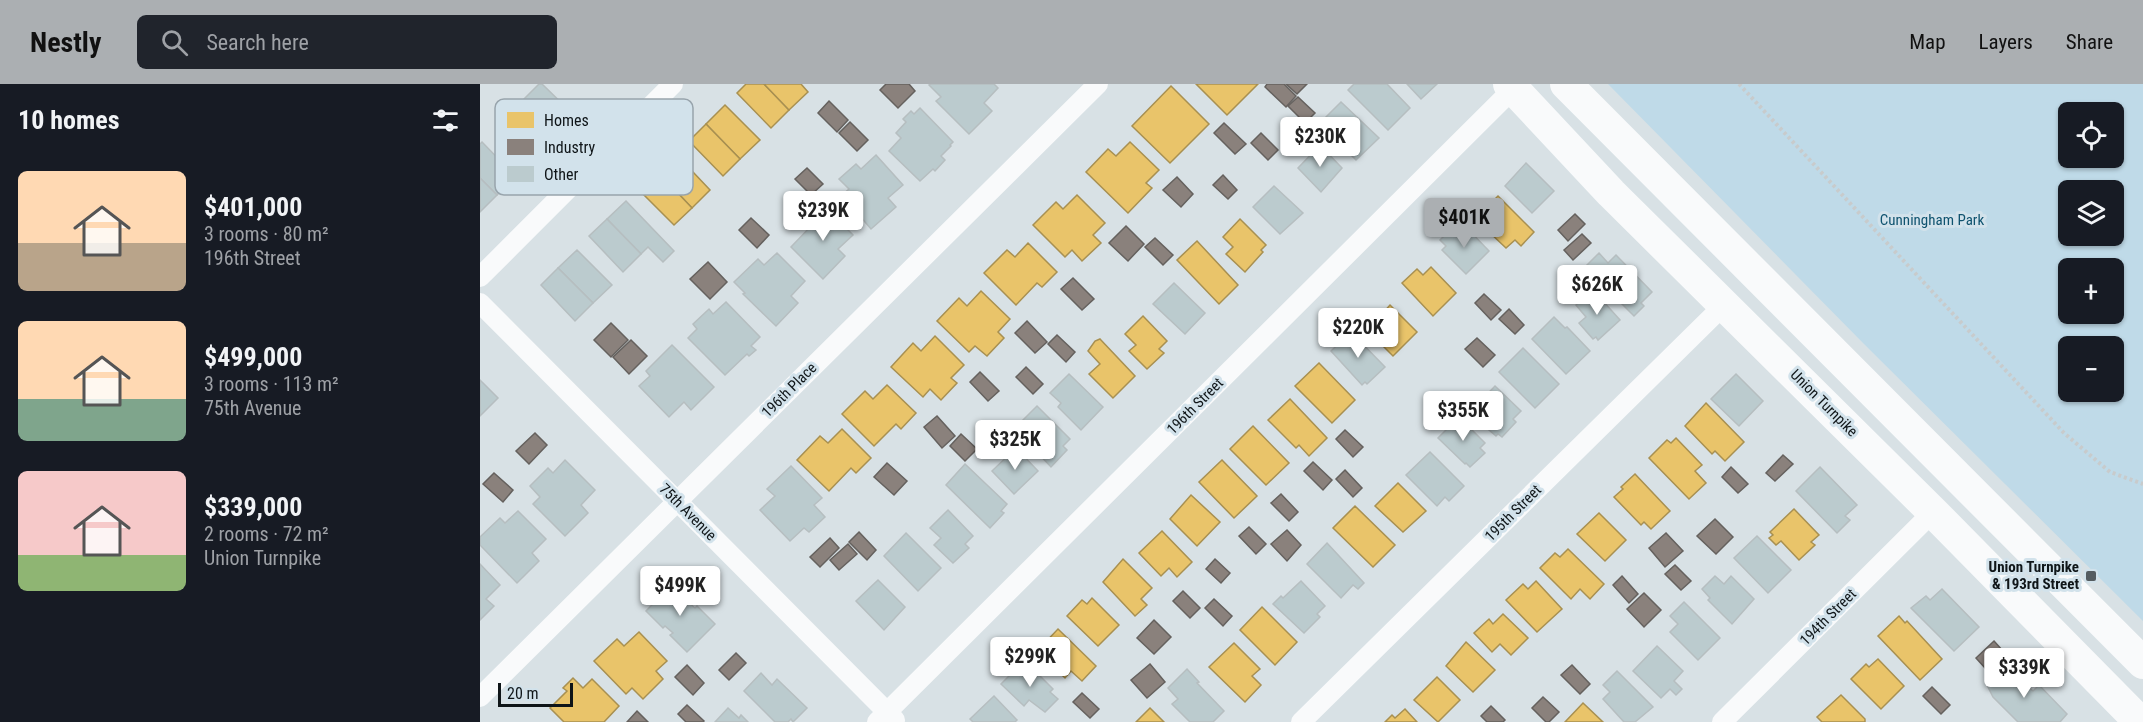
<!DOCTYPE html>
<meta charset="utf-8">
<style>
:root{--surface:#171b24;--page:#20242c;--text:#f1f3f6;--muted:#9ea1a6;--accent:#abafb2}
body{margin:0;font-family:"Roboto Condensed",sans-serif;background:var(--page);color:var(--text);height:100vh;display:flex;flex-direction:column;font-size:22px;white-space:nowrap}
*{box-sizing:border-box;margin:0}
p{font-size:20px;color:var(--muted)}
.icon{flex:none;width:33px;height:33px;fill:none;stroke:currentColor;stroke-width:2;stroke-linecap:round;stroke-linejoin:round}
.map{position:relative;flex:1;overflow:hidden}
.drawer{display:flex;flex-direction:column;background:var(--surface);width:480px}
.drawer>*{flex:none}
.controls{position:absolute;left:1578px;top:18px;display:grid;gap:12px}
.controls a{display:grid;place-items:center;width:66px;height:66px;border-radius:9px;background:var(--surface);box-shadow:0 2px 4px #0004;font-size:30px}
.scale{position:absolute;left:18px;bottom:15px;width:75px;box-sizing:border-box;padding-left:6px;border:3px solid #0f1518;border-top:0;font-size:16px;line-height:21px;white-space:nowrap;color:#0f1518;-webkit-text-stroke:4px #d2e2eb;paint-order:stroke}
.price{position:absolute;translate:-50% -51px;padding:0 14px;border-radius:6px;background:#fff;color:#222;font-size:20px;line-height:39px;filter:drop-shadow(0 2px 3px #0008)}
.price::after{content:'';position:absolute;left:50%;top:36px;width:18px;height:14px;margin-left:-9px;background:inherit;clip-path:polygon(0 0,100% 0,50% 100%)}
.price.active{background:var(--accent);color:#111}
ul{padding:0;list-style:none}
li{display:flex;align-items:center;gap:18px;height:150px;padding:0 18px}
li span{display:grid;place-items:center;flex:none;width:168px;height:120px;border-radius:9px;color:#555}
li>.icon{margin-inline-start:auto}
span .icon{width:72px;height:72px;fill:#fffc;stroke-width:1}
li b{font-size:26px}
h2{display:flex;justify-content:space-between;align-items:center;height:72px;padding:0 18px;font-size:26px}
header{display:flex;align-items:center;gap:36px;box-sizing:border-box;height:84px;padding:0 30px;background:var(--accent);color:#111}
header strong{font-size:28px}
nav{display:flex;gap:33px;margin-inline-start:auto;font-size:21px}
.search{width:420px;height:54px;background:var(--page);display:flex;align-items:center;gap:15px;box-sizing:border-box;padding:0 21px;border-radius:9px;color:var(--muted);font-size:22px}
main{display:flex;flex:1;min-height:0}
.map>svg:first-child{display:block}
.green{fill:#bfdae8;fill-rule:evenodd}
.homes{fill:#e9c46a;stroke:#a89051;stroke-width:1.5}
.industry{fill:#8a817c;stroke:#65615e;stroke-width:1.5}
.building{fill:#bbcbce;stroke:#b6bec0;stroke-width:1.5}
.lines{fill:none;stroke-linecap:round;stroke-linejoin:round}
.path{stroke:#c8cbcc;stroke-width:4;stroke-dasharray:3 3;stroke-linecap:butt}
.minor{stroke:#f9fafb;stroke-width:20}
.primary{stroke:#f9fafb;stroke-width:32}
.poi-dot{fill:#555c60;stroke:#d2e2eb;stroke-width:2}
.labels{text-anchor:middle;stroke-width:6;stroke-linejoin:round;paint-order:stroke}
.park-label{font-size:15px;fill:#0f536f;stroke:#d2e2eb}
.street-label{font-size:15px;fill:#0f1518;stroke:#d2e2eb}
.poi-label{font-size:15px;font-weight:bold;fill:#0f1518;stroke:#d2e2eb;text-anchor:end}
.key{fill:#d2e2eb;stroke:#98a4ac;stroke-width:1.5}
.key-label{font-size:16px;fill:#0f1518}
</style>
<header>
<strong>Nestly</strong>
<div class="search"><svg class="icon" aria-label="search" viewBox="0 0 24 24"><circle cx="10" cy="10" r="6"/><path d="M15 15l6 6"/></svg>Search here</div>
<nav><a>Map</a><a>Layers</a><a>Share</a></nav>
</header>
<main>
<section class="drawer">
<h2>10 homes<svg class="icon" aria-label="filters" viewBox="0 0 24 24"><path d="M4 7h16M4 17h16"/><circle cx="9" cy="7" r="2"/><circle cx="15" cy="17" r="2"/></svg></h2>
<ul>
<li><span style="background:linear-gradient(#ffd9b3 60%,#b9a48a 0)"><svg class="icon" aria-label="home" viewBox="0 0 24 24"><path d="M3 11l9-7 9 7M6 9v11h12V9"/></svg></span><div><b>$401,000</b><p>3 rooms · 80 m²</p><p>196th Street</p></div></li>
<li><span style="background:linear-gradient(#ffd9b3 65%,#7fa58c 0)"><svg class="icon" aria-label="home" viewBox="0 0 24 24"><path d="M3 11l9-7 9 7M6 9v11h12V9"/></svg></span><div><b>$499,000</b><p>3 rooms · 113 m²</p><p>75th Avenue</p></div></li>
<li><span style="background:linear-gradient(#f6c9c9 70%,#8fb573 0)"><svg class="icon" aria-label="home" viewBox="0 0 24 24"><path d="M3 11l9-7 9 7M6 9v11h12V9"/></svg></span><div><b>$339,000</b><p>2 rooms · 72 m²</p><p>Union Turnpike</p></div></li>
</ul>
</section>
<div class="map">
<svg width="1663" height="638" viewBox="0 0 1663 638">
<rect width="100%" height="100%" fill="#d8e1e5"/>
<path class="green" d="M1128 0H1663V537L1384 260ZM1634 28V74H1588V28ZM1634 106V152H1588V106ZM1588 184H1634V230H1588ZM1588 262H1634V308H1588Z"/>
<g class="homes">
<polygon points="266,0 284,0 309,26 291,44 257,9"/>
<polygon points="284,0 321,0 328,8 309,26"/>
<polygon points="716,0 778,0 747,31"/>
<polygon points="691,2 729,40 690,79 652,42"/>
<polygon points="245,21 280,56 260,75 226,40"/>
<polygon points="226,40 260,75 243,92 209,57"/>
<polygon points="650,58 679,86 666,99 672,104 648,129 606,88 628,65 636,72"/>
<polygon points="196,70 230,106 212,124 178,88"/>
<polygon points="178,88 212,124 194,141 159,106"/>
<polygon points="597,111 625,139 613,151 621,159 602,177 592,166 585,173 553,141 576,118 583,125"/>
<polygon points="1018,112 1054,148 1041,162 1035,156 1026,164 991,131 1007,115 1011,119"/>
<polygon points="760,135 786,161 781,166 783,168 765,188 746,170 753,163 743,153"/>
<polygon points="717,157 758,201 739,220 697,176"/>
<polygon points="548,159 577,188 562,203 557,199 536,221 504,189 527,166 535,173"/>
<polygon points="951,183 976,209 953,232 922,199 937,185 943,191"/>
<polygon points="501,207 530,235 518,248 524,254 507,272 495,262 489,268 457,237 479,214 487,222"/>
<polygon points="910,221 937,248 913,272 881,240 897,225 902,230"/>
<polygon points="663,232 687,257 679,265 684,269 667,285 649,267 656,261 645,250"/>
<polygon points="455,252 484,281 471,294 477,299 461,316 450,305 443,313 411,283 433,259 441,267"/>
<polygon points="620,255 655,292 633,314 609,290 620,280 608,267 615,257"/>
<polygon points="839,279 875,316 852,339 815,302"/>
<polygon points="407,301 436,329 421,345 416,340 394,362 362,330 385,307 393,315"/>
<polygon points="810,315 847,354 829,372 819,361 816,364 788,336"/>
<polygon points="1226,319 1264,358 1245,377 1235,367 1232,370 1205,342"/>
<polygon points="773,342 809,379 786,401 750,365"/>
<polygon points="362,345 391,374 376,389 371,384 349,407 317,376 340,352 348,359"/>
<polygon points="1196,354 1222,381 1215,387 1226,399 1209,415 1169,374 1187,356 1191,359"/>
<polygon points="742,376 777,412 754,434 719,398"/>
<polygon points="1155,390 1190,427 1171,445 1164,438 1161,441 1134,413 1143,405 1141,403"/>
<polygon points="918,399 946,427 923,448 895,422"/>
<polygon points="711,411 740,438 717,462 690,435"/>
<polygon points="875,422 915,461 893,483 853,444"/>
<polygon points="1314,425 1339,451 1331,458 1335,461 1319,476 1301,457 1296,461 1289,454 1293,451 1290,448"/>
<polygon points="1119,429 1146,456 1125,477 1097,450"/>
<polygon points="682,447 712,478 697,493 689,484 681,492 659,469"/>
<polygon points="1088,465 1124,500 1110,515 1100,505 1091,515 1060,484 1075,469 1080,473"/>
<polygon points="643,475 672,504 661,515 667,521 655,532 623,498"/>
<polygon points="1056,497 1082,525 1057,548 1026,516 1043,500 1048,505"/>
<polygon points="612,514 639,541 618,562 587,532 602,516 607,520"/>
<polygon points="782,523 817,558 795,581 760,546"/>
<polygon points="1023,530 1048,554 1031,571 1020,560 1012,568 994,549 1009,535 1013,540"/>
<polygon points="1419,532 1425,539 1427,537 1462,575 1440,596 1398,552"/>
<polygon points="578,545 616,582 602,597 591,587 585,594 557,567"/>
<polygon points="159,548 187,577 176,587 183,595 163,615 152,604 146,610 114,577 137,555 144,562"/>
<polygon points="986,558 1015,586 993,608 966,582"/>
<polygon points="754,559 780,585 772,592 781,601 765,618 729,583"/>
<polygon points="1398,575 1424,602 1401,625 1371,595 1386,580 1389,583"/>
<polygon points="957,593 980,616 958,638 934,616"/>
<polygon points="93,594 103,604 112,595 139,622 124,638 84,638 70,624 87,607 83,604"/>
<polygon points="1361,611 1385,635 1385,638 1342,638 1337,633"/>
<polygon points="1103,619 1123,638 1085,638"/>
<polygon points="670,624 684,638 656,638"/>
<polygon points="925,625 937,638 905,638 912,631 915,634"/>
</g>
<g class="industry">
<polygon points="406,0 429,0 435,7 418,24 400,6"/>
<polygon points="787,0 804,0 816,12 806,23 785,3"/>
<polygon points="806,0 827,0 817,10"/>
<polygon points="818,13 835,29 825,39 808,22"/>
<polygon points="349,17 368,36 357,48 338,29"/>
<polygon points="370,38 388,56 377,67 359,49"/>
<polygon points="744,39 766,60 755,70 734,49"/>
<polygon points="781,49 798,66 788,76 771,59"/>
<polygon points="327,84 343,100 331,111 315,95"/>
<polygon points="743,91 757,106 748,115 733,101"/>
<polygon points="697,93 713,110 701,123 683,106"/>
<polygon points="1095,130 1105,140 1088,157 1078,146"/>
<polygon points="271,134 289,151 277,164 259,146"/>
<polygon points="646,142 664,160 648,177 629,159"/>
<polygon points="1102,150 1111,159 1093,176 1084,166"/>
<polygon points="675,154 693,171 683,181 665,163"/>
<polygon points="228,178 247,198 230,215 210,195"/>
<polygon points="593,194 614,215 602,226 581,205"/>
<polygon points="1004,210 1021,226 1011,236 995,219"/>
<polygon points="1029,225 1044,241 1035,250 1019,235"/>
<polygon points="547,237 567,258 555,269 535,249"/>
<polygon points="131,239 148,256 131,273 114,256"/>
<polygon points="577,251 595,268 586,278 568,260"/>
<polygon points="997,254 1015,271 1003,283 985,265"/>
<polygon points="151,256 167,272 149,290 133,273"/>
<polygon points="546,283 563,300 553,310 536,293"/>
<polygon points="500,288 519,307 508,317 490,298"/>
<polygon points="457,332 475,352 462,364 444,343"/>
<polygon points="865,346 883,363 873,373 856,355"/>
<polygon points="55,349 67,361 49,380 36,367"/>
<polygon points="481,350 497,365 485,377 470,362"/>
<polygon points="1303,371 1313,380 1295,397 1286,389"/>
<polygon points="833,378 852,396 843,406 824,387"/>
<polygon points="407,379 427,397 414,411 394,393"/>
<polygon points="1251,383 1268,400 1258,409 1242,393"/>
<polygon points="865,386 882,404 873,413 856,395"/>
<polygon points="14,389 33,406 23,418 3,400"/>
<polygon points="801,410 818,428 809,437 791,419"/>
<polygon points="1235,435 1253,453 1236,470 1217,452"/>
<polygon points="769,443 786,460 776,470 759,452"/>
<polygon points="807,446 821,461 807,477 791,460"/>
<polygon points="379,448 396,466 387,476 369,458"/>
<polygon points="1186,449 1203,467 1185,483 1169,464"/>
<polygon points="350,454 359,464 340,483 330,473"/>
<polygon points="368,460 377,470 359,486 350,476"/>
<polygon points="735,475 750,489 741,499 726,485"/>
<polygon points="1195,481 1211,497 1201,506 1185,490"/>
<polygon points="1142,492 1158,510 1149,519 1133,501"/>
<polygon points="703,507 720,524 710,534 693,517"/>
<polygon points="1164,509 1181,526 1164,543 1147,525"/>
<polygon points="734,515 752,532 743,542 725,524"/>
<polygon points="674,536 691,553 674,570 657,554"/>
<polygon points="1514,557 1523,567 1505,584 1496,574"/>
<polygon points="256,569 266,579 249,596 239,586"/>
<polygon points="670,580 685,598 667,614 651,596"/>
<polygon points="207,581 224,599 213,611 195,593"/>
<polygon points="1092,581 1110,600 1100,610 1081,591"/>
<polygon points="1452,603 1470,621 1461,630 1443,612"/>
<polygon points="602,609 619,625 610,634 593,618"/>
<polygon points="1063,613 1079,628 1069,638 1066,638 1052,624"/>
<polygon points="207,621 224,637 223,638 206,638 198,630"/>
<polygon points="1011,622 1025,636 1023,638 1007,638 1001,632"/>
<polygon points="157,627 168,638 147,638"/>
</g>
<g class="building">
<polygon points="59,0 62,0 96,33 78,51 43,16"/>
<polygon points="451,0 514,0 518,4 504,19 512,27 489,50 456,17 461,13 449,1"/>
<polygon points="874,0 907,0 930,24 908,46 868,6"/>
<polygon points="927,0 957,0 941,15"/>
<polygon points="861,18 899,54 876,76 848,48 851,46 842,37"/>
<polygon points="440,24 473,58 470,61 471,62 461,72 465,76 455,87 453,85 440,97 409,67 421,54 416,49 426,38 423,35 431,27 434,30"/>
<polygon points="2,58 36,93 17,111 0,94 0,60"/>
<polygon points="840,61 862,84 841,108 818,84"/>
<polygon points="396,71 423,101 408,114 416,123 391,145 362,111 369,105 359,95 376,80 381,85"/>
<polygon points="1046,79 1074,107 1052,129 1025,102"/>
<polygon points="0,94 17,111 0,128"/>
<polygon points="794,102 823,129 800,150 773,123"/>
<polygon points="146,117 194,167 183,178 168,163 161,170 127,135"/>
<polygon points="342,120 373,151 358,165 365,172 343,195 311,163 333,140 328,135"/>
<polygon points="127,135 161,170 143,188 109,152"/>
<polygon points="973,143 980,150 986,143 1009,167 986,190 962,166 966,162 960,156"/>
<polygon points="97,166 132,201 113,219 78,184"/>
<polygon points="297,169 325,197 311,212 318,219 296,242 263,210 265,209 254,198 278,175 284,181"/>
<polygon points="1119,169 1128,179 1136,171 1172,208 1161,219 1164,222 1154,232 1105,183"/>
<polygon points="78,184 113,219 95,237 61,201"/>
<polygon points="694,199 725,229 705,250 673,220"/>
<polygon points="1113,206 1140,236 1118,256 1116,253 1113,255 1099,239 1106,233 1096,221"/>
<polygon points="246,218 280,253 271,262 276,266 269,272 267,270 245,291 208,254 217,245 213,240 229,225 233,230"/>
<polygon points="1074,233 1085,244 1087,243 1110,267 1086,290 1052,255"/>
<polygon points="871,248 905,283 887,300 885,298 882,301 851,267"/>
<polygon points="192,261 234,303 211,326 204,318 189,333 159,302 170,292 166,287"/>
<polygon points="1043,264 1079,300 1055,324 1019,288"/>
<polygon points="589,290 623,323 601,346 578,323 581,319 570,309"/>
<polygon points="1256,290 1283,317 1259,342 1231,315"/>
<polygon points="0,296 18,314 0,332"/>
<polygon points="1015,302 1041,327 1033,335 1036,338 1022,353 1018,350 1016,352 989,329"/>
<polygon points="557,322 590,355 583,362 587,366 571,383 552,363 558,357 541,338"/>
<polygon points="979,333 1005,359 1000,364 1005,369 990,383 986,379 985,380 958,354"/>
<polygon points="536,364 558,387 534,410 512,387"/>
<polygon points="950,368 984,402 969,417 965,413 957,422 926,391"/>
<polygon points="85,376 115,406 101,421 108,429 85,452 53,420 60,413 50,402 68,384 73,389"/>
<polygon points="485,380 527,420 521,427 524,429 510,444 466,401"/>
<polygon points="311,382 342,414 334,421 345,433 329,448 324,444 310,457 280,426 295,412 287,405"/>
<polygon points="1340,383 1377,421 1365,432 1370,436 1357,449 1316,407"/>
<polygon points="468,426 493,452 485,460 489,464 473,479 454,461 461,454 450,444"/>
<polygon points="38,427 66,455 52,469 59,477 37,499 0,461 0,453 20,434 25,439"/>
<polygon points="426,449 461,484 438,507 404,472"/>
<polygon points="1277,452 1311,486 1288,509 1254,474"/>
<polygon points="847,459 884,499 878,505 873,501 861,514 827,480"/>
<polygon points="0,480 20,501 6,515 14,522 0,536"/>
<polygon points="1235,492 1244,500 1251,492 1274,515 1252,540 1228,516 1230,514 1222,505"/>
<polygon points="398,496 425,523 404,546 376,517"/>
<polygon points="821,497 845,522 837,530 840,533 824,549 793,520 801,512 803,514"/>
<polygon points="194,498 211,515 208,518 215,524 217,522 235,540 207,568 190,551 193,549 185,542 183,544 166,527"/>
<polygon points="1462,505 1499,543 1474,567 1431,524 1446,512 1450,516"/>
<polygon points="1204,518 1240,554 1218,576 1190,548 1198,540 1190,532"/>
<polygon points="1177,562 1203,587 1194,597 1202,605 1196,611 1190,605 1181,614 1153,587"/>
<polygon points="548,580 573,605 570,608 578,615 565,628 549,616 544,622 521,600 536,585 540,588"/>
<polygon points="1525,581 1553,607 1559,601 1587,630 1580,638 1538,638 1513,613 1507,601"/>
<polygon points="707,585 719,598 717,599 744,627 733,638 710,638 692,620 698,615 688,604"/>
<polygon points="1137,587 1173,623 1155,638 1144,638 1123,615 1130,608 1123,601"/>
<polygon points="281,589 292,601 297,595 327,624 313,638 311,635 308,638 295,638 264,607"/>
<polygon points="514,612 537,636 535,638 493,638 490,635"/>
<polygon points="248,624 259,634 261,631 268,638 235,638"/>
</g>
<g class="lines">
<polyline class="path" points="1259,0 1584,349 1630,388 1663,400"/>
<g class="minor">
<polyline points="0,193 193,0"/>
<polyline points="0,219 415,636"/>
<polyline points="0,613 618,0"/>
<polyline points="397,638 1033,5"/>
<polyline points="821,638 1244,221"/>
<polyline points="1242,638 1453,428"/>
</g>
<g class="primary">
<polyline points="1029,0 1131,109 1453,428 1660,638"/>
<polyline points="1086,0 1663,579"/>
</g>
</g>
<rect class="poi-dot" x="1605" y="486" width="12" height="12" rx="3"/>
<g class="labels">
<g class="park-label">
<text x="1452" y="141">Cunningham Park</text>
</g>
<g class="street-label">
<text transform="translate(309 306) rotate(-45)" y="5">196th Place</text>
<text transform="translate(1344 319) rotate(45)" y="5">Union Turnpike</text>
<text transform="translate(715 322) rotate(-45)" y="5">196th Street</text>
<text transform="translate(208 428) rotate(45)" y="5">75th Avenue</text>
<text transform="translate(1033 429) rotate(-45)" y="5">195th Street</text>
<text transform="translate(1348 533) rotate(-45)" y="5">194th Street</text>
</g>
<g class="poi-label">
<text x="1599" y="488">Union Turnpike<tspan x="1599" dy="17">&amp; 193rd Street</tspan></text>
</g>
</g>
<rect x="15" y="15" width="198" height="96" rx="9" class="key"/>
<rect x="27" y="28" width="27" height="16" fill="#e9c46a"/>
<rect x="27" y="55" width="27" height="16" fill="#8a817c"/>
<rect x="27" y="82" width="27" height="16" fill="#bbcbce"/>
<g class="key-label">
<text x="64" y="42">Homes</text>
<text x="64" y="69">Industry</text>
<text x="64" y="96">Other</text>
</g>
</svg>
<div class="controls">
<a><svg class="icon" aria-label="locate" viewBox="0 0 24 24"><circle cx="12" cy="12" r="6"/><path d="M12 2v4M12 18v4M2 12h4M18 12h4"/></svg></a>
<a><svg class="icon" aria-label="layers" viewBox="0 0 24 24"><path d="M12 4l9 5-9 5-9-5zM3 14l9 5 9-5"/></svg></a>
<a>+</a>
<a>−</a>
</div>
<div class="scale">20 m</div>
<b class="price" style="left:840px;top:84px">$230K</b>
<b class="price" style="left:343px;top:158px">$239K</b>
<b class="price active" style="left:984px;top:165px">$401K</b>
<b class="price" style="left:1117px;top:232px">$626K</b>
<b class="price" style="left:878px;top:275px">$220K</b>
<b class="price" style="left:983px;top:358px">$355K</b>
<b class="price" style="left:535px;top:387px">$325K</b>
<b class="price" style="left:200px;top:533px">$499K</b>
<b class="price" style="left:550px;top:604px">$299K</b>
<b class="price" style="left:1544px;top:615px">$339K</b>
</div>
</main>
